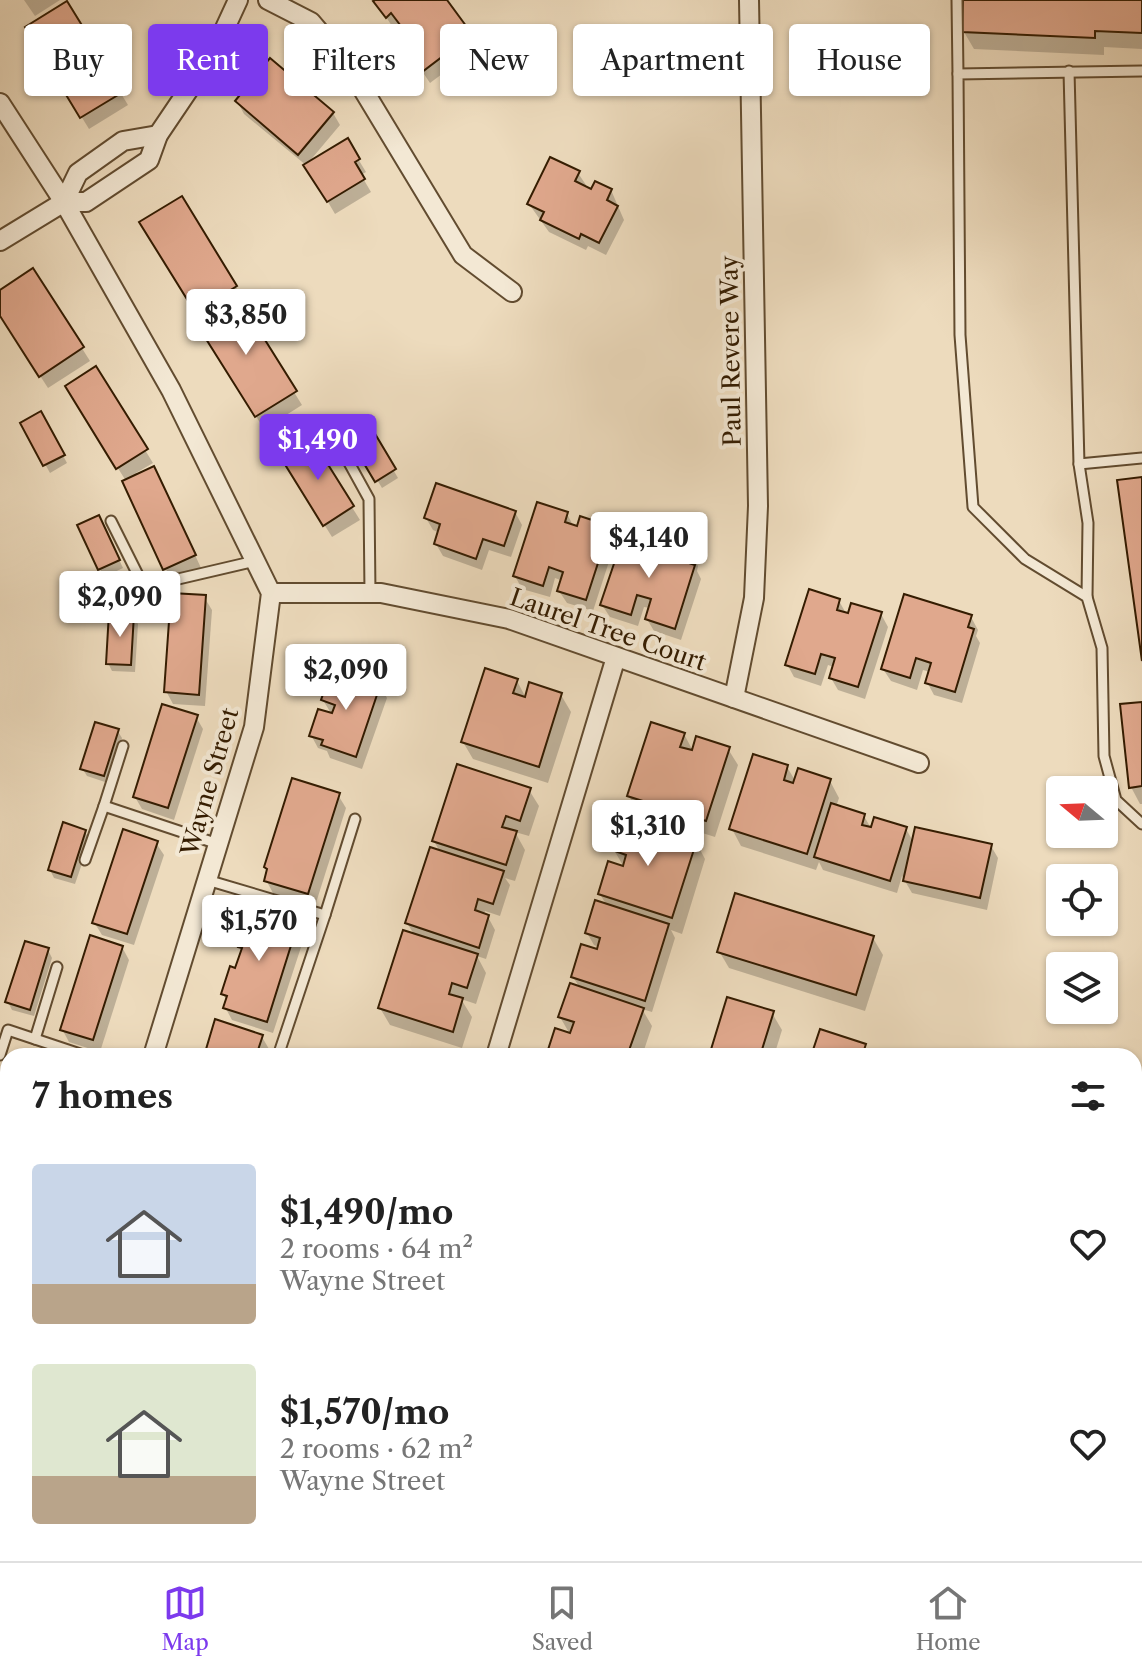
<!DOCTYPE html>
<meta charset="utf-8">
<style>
:root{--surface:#fff;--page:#f6f6f6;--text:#222;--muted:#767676;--line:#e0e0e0;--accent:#7c3aed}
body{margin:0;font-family:"Libre Caslon Text",serif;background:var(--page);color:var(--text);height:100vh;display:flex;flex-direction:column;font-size:30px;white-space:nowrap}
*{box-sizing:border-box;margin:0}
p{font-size:26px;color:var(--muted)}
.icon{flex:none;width:44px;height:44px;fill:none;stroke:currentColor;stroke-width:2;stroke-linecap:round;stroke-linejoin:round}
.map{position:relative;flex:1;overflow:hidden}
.drawer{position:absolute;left:0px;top:1048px;width:1142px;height:514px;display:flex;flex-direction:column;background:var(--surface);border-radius:24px 24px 0 0;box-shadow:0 2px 6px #0004}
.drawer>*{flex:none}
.top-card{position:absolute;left:24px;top:24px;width:1094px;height:72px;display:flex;gap:16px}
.needle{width:52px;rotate:289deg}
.tools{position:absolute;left:1046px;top:776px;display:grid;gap:16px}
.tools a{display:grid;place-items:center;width:72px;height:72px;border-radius:8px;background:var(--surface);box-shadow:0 2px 6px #0004;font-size:40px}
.price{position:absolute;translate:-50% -68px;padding:0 18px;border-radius:8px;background:#fff;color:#222;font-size:26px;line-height:52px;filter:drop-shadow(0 2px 4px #0008)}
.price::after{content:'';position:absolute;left:50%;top:48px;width:24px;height:18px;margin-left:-12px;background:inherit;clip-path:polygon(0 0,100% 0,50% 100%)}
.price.active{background:var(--accent);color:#fff}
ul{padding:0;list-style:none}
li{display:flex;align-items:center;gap:24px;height:200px;padding:0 32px}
li span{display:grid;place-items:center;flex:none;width:224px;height:160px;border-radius:8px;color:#555}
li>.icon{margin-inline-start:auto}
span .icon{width:96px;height:96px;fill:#fffc;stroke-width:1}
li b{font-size:34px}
h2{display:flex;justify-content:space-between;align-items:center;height:96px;padding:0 32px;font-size:34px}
.chip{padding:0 28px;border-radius:8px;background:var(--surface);box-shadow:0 2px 6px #0004;font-size:28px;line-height:72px}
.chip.active{background:var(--accent);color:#fff}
.tab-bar{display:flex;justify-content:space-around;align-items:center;height:112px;border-top:2px solid var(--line);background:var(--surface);font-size:22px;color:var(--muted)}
.tab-bar a{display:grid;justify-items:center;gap:4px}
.tab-bar .active{color:var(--accent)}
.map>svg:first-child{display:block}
.shadow{fill:#0003}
.building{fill:#e0a88d;stroke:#341c01;stroke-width:2}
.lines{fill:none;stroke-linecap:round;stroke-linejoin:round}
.lane-casing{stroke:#624c30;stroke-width:13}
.street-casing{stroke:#624c30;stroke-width:22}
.secondary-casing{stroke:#341c01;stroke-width:30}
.lane{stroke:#f3e8d4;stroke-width:9}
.street{stroke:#f3e8d4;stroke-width:18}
.secondary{stroke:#f3e8d4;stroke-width:26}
.labels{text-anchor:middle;stroke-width:8;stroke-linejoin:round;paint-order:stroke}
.street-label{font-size:24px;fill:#341c01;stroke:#f3e8d4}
</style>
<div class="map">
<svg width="1142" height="1561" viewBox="0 0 1142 1561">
<rect width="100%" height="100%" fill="#eddbbd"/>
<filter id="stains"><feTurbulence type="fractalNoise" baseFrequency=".0025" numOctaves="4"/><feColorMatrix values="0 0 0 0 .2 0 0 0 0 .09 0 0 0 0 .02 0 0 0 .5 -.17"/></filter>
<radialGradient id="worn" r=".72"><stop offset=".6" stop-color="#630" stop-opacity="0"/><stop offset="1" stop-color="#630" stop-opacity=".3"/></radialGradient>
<g class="shadow">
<polygon points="24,0 60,0 35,16"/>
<polygon points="378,0 444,0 478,47 430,83 410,53 417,47 400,24 394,29 376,2"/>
<polygon points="965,0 1142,0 1142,49 1104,47 1104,55 974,49 964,32"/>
<polygon points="66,4 128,105 89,129 27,28"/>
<polygon points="237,101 333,113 340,125 308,163 347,141 366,172 361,175 371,192 335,214 307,166 244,114"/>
<polygon points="578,173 586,185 584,188 592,192 611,190 624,220 606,255 588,246 586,250 549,232 529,204"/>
<polygon points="181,198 243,299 238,302 302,405 264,429 206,336 203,322 142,222"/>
<polygon points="33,271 90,361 48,388 0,314 0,292"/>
<polygon points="95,369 153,463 136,473 161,481 201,568 172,582 126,481 67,387"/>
<polygon points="40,414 67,463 50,473 23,424"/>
<polygon points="370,430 398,478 382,488 353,440"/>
<polygon points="311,442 360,520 332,537 283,459"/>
<polygon points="515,512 522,525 511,557 489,550 482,570 443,556 436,544 440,533 433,530 426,518"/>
<polygon points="567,514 574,527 608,527 616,540 593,611 567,603 559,591 563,581 555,578 550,597 522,589 515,576"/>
<polygon points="103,525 123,568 104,577 100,569"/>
<polygon points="655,542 662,554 691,554 698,566 697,571 701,579 681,640 654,631 647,619 650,608 644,607 638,626 610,617 602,605"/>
<polygon points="204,597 212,610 205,706 173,704 166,691"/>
<polygon points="839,601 847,615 881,614 888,627 865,699 838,690 831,678 834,667 828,665 821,686 794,677 787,664"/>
<polygon points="133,616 138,624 135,672 112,671 108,663"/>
<polygon points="971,617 978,630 976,636 980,643 962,703 934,695 927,682 930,672 923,670 917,690 891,681 883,669"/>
<polygon points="517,681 526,698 561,695 571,712 548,783 473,759 463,742"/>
<polygon points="380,685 387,698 362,769 330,758 327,751 318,748 311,735 332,715 323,700"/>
<polygon points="1142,704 1142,804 1140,804 1131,787"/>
<polygon points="196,717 203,729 174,820 142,809 135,797"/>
<polygon points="117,730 122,738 108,783 87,776 82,768"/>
<polygon points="684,734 693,751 728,749 738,765 715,837 639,813 629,796"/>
<polygon points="787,767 796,782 830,781 839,798 836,807 864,816 872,830 906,829 914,843 991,846 998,858 987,910 912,893 902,876 897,893 823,870 819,862 816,870 741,846 732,829"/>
<polygon points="529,790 539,806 529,836 515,832 525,850 515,881 505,878 510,885 500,916 485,911 484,915 488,917 495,930 486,959 477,956 486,973 476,1004 461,999 472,1017 462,1048 390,1025 380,1008 415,936 407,923 440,852 434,841"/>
<polygon points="338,795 346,808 315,906 273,893 266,880"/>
<polygon points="85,832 90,840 75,884 54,878 50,870"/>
<polygon points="696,842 705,859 682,934 671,930 675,938 652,1012 642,1009 652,1026 642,1056 548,1056 571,1036 560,1017 580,988 573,977 598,952 599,947 594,945 587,933 607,906 600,894 625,869 614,850"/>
<polygon points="156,843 164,855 134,945 102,935 94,922"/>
<polygon points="298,922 305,935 273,1033 232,1020 225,1007 227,1001 223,994 236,970 243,951 240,946"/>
<polygon points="873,938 883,955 865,1011 729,968 719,951"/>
<polygon points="122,947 129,960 100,1052 69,1042 62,1029"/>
<polygon points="48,950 52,958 34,1016 12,1010 8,1002"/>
<polygon points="772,1013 782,1030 774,1056 711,1056"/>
<polygon points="262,1037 269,1049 267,1056 206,1056"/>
<polygon points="865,1046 871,1056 813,1056"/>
<polygon points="8,1138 8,1159 4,1151"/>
<polygon points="0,1163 8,1166 8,1285 0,1282"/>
</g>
<g class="building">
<polygon points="375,0 447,0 472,34 422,72 407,52 416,46 391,13 386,18 373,1"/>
<polygon points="963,0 1142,0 1142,33 1095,31 1095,38 962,32"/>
<polygon points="67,1 123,92 80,118 25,27"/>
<polygon points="270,58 334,112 298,155 235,101"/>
<polygon points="348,138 360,159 355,162 365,179 327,202 303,165"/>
<polygon points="550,157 580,171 575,181 591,189 595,181 612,189 607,200 618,206 599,243 581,234 579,239 540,220 544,212 527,204"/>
<polygon points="182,196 237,286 195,312 139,222"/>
<polygon points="33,268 84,347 39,377 0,316 0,290"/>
<polygon points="238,297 297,391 255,417 196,323"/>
<polygon points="96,366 148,449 116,469 65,386"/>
<polygon points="41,411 65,455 43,466 20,423"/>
<polygon points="371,427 396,469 375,482 350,440"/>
<polygon points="312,439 354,506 323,526 281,458"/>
<polygon points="154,466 196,555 163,570 122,481"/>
<polygon points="1142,477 1142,661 1117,480"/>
<polygon points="436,483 516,511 504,546 483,539 476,559 434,544 440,524 424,518"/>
<polygon points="537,502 568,512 565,522 577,526 580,516 610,526 586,600 557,591 563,572 549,567 543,586 513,576"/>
<polygon points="99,515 120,560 98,570 77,525"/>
<polygon points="630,532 656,540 653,550 664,554 668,544 692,552 689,563 695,565 675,629 645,619 651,599 637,595 631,615 600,605 622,540 627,542"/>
<polygon points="809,589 840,599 837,610 848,613 851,603 882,612 858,687 829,678 835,658 821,654 815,674 785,665"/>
<polygon points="171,593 206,595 199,695 164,692"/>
<polygon points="904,594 972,615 968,627 974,629 955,692 925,683 931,663 916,658 910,678 881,669"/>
<polygon points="109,612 134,614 131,665 106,664"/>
<polygon points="485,668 518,679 513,693 525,697 529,682 562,693 539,767 461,742"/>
<polygon points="345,671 381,683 356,757 321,745 323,740 309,736 318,709 332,713 335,705 321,700 330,674 343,678"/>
<polygon points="1142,702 1142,786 1129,788 1120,704"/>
<polygon points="162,704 198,715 168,808 133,797"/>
<polygon points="95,722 119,729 104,776 80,769"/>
<polygon points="651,722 685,733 680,747 692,750 696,736 730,747 706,821 627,796"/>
<polygon points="753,754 788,765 784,780 793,783 798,768 831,779 807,854 729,829"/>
<polygon points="457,764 531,788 520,821 506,816 502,827 517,831 506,865 432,841"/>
<polygon points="292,778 340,793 308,894 264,881 267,869 264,867"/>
<polygon points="831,803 865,814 862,825 871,827 874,817 907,827 890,881 814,857"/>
<polygon points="623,817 697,840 672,918 598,894 608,861 623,866 626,855 612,850"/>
<polygon points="63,822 86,830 71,877 48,870"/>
<polygon points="915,827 992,844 980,898 903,881"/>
<polygon points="123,829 158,841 127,934 92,923"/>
<polygon points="430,847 504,871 493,904 478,899 475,910 489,915 479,948 405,923"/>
<polygon points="735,893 874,936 856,995 717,952"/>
<polygon points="595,900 669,924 645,1001 571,977 581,944 597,949 600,938 585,933"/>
<polygon points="251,905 299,920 267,1022 223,1008 227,996 221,994 230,966 235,968 242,948 238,947"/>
<polygon points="403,930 478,954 467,988 452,983 449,994 463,998 453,1032 378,1008"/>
<polygon points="90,935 123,946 93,1040 60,1030"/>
<polygon points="25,941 49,948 30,1010 5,1002"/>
<polygon points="570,983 644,1008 627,1056 546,1056 555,1028 570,1033 574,1022 558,1017"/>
<polygon points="727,997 774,1011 760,1056 709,1056"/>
<polygon points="215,1019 263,1035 256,1056 204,1056"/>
<polygon points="820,1029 866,1044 862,1056 811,1056"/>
<polygon points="0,1161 8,1164 8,1276 0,1273"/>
</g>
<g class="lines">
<g class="lane-casing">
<g id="lane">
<polyline points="957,0 958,74"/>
<polyline points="1069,71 1079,464 1088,523 1087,597"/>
<polyline points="1142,71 958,74 960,335 973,507 1025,559 1087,597 1102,648 1104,756 1116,800 1142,824"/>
<polyline points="336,439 369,499 370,593"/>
<polyline points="1079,464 1142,458"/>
<polyline points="111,521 144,587 255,561"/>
<polyline points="104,806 123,746"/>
<polyline points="85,860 104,806 218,844"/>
<polyline points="207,880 325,915 355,819"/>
<polyline points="35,1039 57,967"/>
<polyline points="0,1055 8,1030 86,1056"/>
<polyline points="278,1056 325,915"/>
<polyline points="1134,1168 1142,1175"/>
<polyline points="0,1287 8,1289"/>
<polyline points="1134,1332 1142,1317"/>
<polyline points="1134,1475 1142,1461"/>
<polyline points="1134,1502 1142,1506"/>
<polyline points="432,1561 434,1554"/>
</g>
</g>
<g class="street-casing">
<g id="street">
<polyline points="268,0 311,22 350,68 463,255 512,292"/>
<polyline points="0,103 64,202 171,390 271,593 254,727 153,1056"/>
<polyline points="64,202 86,202 149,160 158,135 214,52 238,0"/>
<polyline points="64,202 78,173 123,141 158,135"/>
<polyline points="0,241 64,202"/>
<polyline points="271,593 381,593 509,619 919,763"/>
<polyline points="734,698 754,598 758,506 749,0"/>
<polyline points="496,1056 616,657"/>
<polyline points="0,1463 8,1466"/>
<polyline points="293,1554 315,1561"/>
</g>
</g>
<g class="secondary-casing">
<g id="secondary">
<polyline points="1134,1147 1142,1138"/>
<polyline points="921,1561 924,1554"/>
</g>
</g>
<use href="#lane" class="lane"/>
<use href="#street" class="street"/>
<use href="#secondary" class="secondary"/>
</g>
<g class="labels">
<g class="street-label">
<text transform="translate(731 351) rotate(-91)" y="8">Paul Revere Way</text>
<text transform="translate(608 630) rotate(19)" y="8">Laurel Tree Court</text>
<text transform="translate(210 782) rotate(-74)" y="8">Wayne Street</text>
</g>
</g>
<rect width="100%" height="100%" filter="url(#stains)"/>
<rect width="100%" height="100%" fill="url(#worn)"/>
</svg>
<div class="tools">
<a><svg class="needle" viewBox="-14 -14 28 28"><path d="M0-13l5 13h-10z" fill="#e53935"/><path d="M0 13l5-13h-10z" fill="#767676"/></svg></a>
<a><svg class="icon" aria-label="locate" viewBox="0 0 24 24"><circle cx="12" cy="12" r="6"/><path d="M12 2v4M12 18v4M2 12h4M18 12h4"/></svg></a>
<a><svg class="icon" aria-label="layers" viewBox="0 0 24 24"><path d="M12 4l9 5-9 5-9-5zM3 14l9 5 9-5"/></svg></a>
</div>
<b class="price" style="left:246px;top:357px">$3,850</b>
<b class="price active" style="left:318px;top:482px">$1,490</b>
<b class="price" style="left:649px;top:580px">$4,140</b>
<b class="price" style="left:120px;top:639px">$2,090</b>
<b class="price" style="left:346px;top:712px">$2,090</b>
<b class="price" style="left:648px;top:868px">$1,310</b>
<b class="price" style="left:259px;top:963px">$1,570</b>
<div class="top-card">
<a class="chip">Buy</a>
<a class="chip active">Rent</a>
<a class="chip">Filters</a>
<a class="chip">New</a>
<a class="chip">Apartment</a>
<a class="chip">House</a>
</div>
<section class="drawer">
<h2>7 homes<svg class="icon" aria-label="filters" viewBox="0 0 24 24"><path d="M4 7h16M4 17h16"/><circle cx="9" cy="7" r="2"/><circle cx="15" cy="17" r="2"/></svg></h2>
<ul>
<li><span style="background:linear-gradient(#c9d6e8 75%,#b9a48a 0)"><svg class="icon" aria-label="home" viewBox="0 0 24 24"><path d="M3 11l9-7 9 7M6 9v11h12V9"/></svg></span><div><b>$1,490/mo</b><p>2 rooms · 64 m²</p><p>Wayne Street</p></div><svg class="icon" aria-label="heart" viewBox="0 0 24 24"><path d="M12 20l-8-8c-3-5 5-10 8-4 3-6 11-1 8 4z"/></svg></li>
<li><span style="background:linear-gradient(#dfe7d0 70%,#b9a48a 0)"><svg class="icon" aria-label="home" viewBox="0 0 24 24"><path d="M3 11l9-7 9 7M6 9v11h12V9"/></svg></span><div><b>$1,570/mo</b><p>2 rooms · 62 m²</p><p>Wayne Street</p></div><svg class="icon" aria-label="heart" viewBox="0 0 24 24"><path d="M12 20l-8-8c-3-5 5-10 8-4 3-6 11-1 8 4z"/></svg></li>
</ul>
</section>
</div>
<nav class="tab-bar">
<a class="active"><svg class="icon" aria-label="map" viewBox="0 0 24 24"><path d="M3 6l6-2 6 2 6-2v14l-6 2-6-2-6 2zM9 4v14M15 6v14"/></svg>Map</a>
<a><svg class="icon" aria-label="saved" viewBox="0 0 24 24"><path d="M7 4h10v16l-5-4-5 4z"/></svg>Saved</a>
<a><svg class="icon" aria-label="home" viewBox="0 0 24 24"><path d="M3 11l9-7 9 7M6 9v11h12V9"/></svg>Home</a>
</nav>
